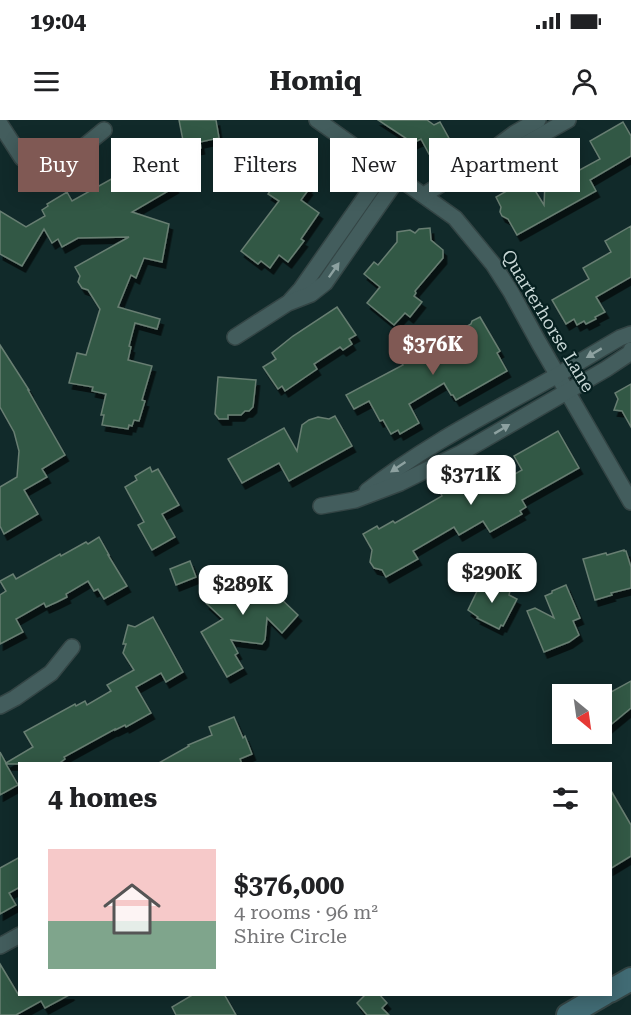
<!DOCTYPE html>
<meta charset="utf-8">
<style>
:root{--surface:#fff;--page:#f2f2f2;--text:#202124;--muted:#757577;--line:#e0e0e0;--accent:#805954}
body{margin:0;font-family:"Roboto Serif",serif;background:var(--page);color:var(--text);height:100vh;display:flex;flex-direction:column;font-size:22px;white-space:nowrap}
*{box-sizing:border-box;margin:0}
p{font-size:20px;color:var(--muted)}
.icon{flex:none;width:33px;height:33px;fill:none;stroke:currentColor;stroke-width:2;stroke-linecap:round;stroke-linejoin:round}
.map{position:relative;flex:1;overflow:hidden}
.drawer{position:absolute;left:18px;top:642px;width:594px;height:234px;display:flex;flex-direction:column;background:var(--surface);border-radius:0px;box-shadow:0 3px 15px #0003}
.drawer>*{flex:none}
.top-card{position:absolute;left:18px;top:18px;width:596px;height:54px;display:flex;gap:12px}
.needle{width:39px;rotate:151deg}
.controls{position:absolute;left:552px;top:564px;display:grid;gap:12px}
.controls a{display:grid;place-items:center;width:60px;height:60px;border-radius:0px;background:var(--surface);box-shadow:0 3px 15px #0003;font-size:30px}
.price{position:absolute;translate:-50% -51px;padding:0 14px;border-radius:12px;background:#fff;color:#222;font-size:20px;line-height:39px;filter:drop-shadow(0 2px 3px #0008)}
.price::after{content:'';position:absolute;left:50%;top:36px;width:18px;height:14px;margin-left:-9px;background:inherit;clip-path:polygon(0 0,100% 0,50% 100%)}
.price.on{background:var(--accent);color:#fff}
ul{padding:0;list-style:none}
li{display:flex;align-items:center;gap:18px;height:150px;padding:0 30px}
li+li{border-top:2px solid var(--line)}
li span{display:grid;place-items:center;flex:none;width:168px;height:120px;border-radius:0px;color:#555}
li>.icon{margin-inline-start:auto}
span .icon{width:72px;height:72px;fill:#fffc;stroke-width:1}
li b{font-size:26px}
h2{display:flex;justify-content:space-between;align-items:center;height:72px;padding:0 30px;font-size:26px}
.tag{padding:0 21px;border-radius:0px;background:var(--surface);box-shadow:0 3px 15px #0003;font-size:21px;line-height:54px}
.tag.on{background:var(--accent);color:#fff}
.status{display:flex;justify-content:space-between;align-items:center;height:42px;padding:0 30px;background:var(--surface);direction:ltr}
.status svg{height:16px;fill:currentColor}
header{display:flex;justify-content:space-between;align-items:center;height:78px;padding:0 30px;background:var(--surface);font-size:27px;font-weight:700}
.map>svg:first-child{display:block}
.building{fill:#325945;stroke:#687e72;stroke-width:1.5;filter:url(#shadow)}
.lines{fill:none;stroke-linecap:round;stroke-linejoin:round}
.street-casing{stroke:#344545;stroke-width:18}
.secondary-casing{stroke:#344545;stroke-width:26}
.street{stroke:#435d5d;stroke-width:15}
.secondary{stroke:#416b74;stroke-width:22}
.oneway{fill:#8da1a0}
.labels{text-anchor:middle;stroke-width:4.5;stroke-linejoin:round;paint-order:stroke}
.street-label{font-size:18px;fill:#c9d8d7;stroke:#062020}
</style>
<div class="status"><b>19:04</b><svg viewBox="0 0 49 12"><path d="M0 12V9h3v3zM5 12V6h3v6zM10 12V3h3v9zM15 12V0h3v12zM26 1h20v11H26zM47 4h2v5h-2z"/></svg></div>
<header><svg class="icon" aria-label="menu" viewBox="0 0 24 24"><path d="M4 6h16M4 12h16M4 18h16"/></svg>Homiq<svg class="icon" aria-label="person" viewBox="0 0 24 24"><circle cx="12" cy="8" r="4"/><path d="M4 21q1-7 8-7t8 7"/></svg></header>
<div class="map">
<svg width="631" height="895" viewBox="0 0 631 895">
<defs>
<filter id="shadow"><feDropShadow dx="3.5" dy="6" stdDeviation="0" flood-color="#0009"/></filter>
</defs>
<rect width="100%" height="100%" fill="#112a2a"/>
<g class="building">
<polygon points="179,0 216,0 219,18 200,22 201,28 185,31"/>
<polygon points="378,0 427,0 434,5 440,2 451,22 429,34 421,19 413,23"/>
<polygon points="623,2 631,16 631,36 590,60 596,71 517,115 508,99 502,96 500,92 501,87 496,77 528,59 544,85 546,41 559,47 565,58 600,39 590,21"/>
<polygon points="155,34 175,67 132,92 169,104 162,142 144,138 136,158 131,155 118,187 160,199 157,209 135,203 129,226 131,227 128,240 152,246 142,280 145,281 139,301 134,300 132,306 129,305 128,309 102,305 104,295 101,295 106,274 92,271 93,267 69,263 77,233 86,235 100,189 88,170 82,168 78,162 80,156 75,147 129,117 78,118 62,127 58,119 52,123 44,109 22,146 0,134 0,91 26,107 45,96 42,90 48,86 47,84 67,72 72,81 115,57 117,60 137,49 135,45"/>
<polygon points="291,45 313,60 307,68 309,69 301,80 319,93 301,119 304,121 288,142 279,135 270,148 261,141 258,144 241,131 279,81 268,74 283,52 285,54"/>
<polygon points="631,106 631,157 596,177 605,192 595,197 596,199 586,204 584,201 577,205 574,199 566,204 552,180 589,159 583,148 611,132 605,121"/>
<polygon points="430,108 431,120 443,130 443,138 415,171 416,173 414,176 422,182 410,197 405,193 394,205 367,183 380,167 364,154 374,142 378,145 397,122 397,112 410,110 415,113 419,109"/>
<polygon points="337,187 356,215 349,219 352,224 343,230 340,227 314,244 317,249 285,271 282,266 278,269 263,247 276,239 272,233 293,216"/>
<polygon points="480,197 500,231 497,233 507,251 456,280 453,275 451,275 444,263 409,284 419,303 400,314 398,310 391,314 383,300 380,301 369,281 354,289 346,275 403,245 401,242 439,220 440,222 471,204 472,201"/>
<polygon points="0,225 29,270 28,270 65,335 42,349 47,357 24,370 38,394 4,414 0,406 0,367 17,357 19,331 14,312 0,287"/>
<polygon points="218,257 256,260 253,287 249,291 245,291 241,295 228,295 228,299 219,299 215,294"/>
<polygon points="631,264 631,307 622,291 614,290 618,279 615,273"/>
<polygon points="335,296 352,326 289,361 279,343 242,363 228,339 284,308 297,331 302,305 309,300 318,297 329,299"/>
<polygon points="558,311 579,348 522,380 526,387 520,391 522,394 490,412 483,401 459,415 454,407 413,431 418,439 386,457 382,450 374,448 370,442 372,430 363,414 377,406 379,409 393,401 395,403 442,376 441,374 475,355 485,371 522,350 514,336"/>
<polygon points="150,347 152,352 158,349 179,385 162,394 175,417 152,430 138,405 144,402 125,367 137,360 135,356"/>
<polygon points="99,417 109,435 108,435 127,466 104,479 98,469 94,471 88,461 66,474 67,477 57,482 46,487 44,483 16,499 23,512 0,524 0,475 6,471 0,461 13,454 16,459 60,434 61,436 86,422 88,424"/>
<polygon points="624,430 624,431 626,431 631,447 631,468 611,473 612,475 595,480 583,439 606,433 607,435"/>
<polygon points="190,441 196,457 176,465 170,449"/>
<polygon points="234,447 242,455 248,448 268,467 269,466 278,474 277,475 298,495 282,513 267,498 265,520 262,524 231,520 238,533 235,535 243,548 227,557 201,512 223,499 206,483 207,481 205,478"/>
<polygon points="482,461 489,464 490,461 510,471 509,475 517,479 503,506 501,505 499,509 477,498 478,497 468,490"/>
<polygon points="566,465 580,498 573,501 579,515 569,522 544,532 527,491 535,488 554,498 545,476 552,473 552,471"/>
<polygon points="153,497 183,552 166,562 161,553 136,567 151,593 126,607 125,605 115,610 115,609 64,637 65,639 58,644 6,644 18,665 0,675 0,632 6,643 33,627 24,612 75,584 76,586 85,581 87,585 111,571 107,565 134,550 123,533 126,524 123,524 128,505 135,507"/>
<polygon points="631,561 631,588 602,612 602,577"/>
<polygon points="234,597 243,618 245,616 252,634 240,639 242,644 157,644 189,626 188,625 212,615 209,607"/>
<polygon points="610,669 631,705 631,736 610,749"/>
<polygon points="20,737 20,767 9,773 16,785 0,794 0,748"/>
<polygon points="0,844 18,874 71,874 45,888 41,881 16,895 0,895"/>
<polygon points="194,874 224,874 236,895 176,895 172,887"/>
<polygon points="366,874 379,874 387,883 382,888 389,895 367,895 357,883"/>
</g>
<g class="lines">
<g class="street-casing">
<g id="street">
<polyline points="317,0 455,98 493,144 511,172 539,223 631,382"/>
<polyline points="0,4 22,38 38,44 76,33 104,10"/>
<polyline points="493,35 522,26 568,0"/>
<polyline points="424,75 479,40 515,13 538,0"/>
<polyline points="291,180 301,169 385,49"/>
<polyline points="235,217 288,183 311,174 325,163 398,58"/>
<path d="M367 371C425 325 492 292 556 256 578 243 599 230 620 218L631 214"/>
<polyline points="321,386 355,380 400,363 461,333 606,249 630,233 631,230"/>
<polyline points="0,586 15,578 51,553 72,527"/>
<polyline points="0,826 20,815"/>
</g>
</g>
<g class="secondary-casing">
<g id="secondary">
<polyline points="610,871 631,859"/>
<polyline points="568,895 604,874"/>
</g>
</g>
<use href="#street" class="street"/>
<use href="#secondary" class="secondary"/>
</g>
<defs><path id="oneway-solid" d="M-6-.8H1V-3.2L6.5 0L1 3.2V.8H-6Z" transform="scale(1.5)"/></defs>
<g class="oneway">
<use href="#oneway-solid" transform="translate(334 150) rotate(-55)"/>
<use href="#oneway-solid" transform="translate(594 233) rotate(149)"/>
<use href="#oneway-solid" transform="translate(502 309) rotate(-31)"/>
<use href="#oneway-solid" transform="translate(398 347) rotate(146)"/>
</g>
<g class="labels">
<g class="street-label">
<text transform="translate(548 201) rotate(59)" y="6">Quarterhorse Lane</text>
</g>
</g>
</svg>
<div class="controls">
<a><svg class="needle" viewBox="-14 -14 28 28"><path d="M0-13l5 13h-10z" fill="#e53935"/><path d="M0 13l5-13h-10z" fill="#757577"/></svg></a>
</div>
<b class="price on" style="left:433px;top:256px">$376K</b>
<b class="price" style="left:471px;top:386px">$371K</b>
<b class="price" style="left:492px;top:484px">$290K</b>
<b class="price" style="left:243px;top:496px">$289K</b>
<div class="top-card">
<a class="tag on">Buy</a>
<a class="tag">Rent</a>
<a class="tag">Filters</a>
<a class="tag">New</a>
<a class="tag">Apartment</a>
</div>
<section class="drawer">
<h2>4 homes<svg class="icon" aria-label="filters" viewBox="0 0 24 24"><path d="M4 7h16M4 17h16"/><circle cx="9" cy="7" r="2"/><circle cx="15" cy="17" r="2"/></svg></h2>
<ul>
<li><span style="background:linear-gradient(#f6c9c9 60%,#7fa58c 0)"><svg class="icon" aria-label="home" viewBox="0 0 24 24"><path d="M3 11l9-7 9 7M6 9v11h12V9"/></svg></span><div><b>$376,000</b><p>4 rooms · 96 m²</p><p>Shire Circle</p></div></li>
</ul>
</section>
</div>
